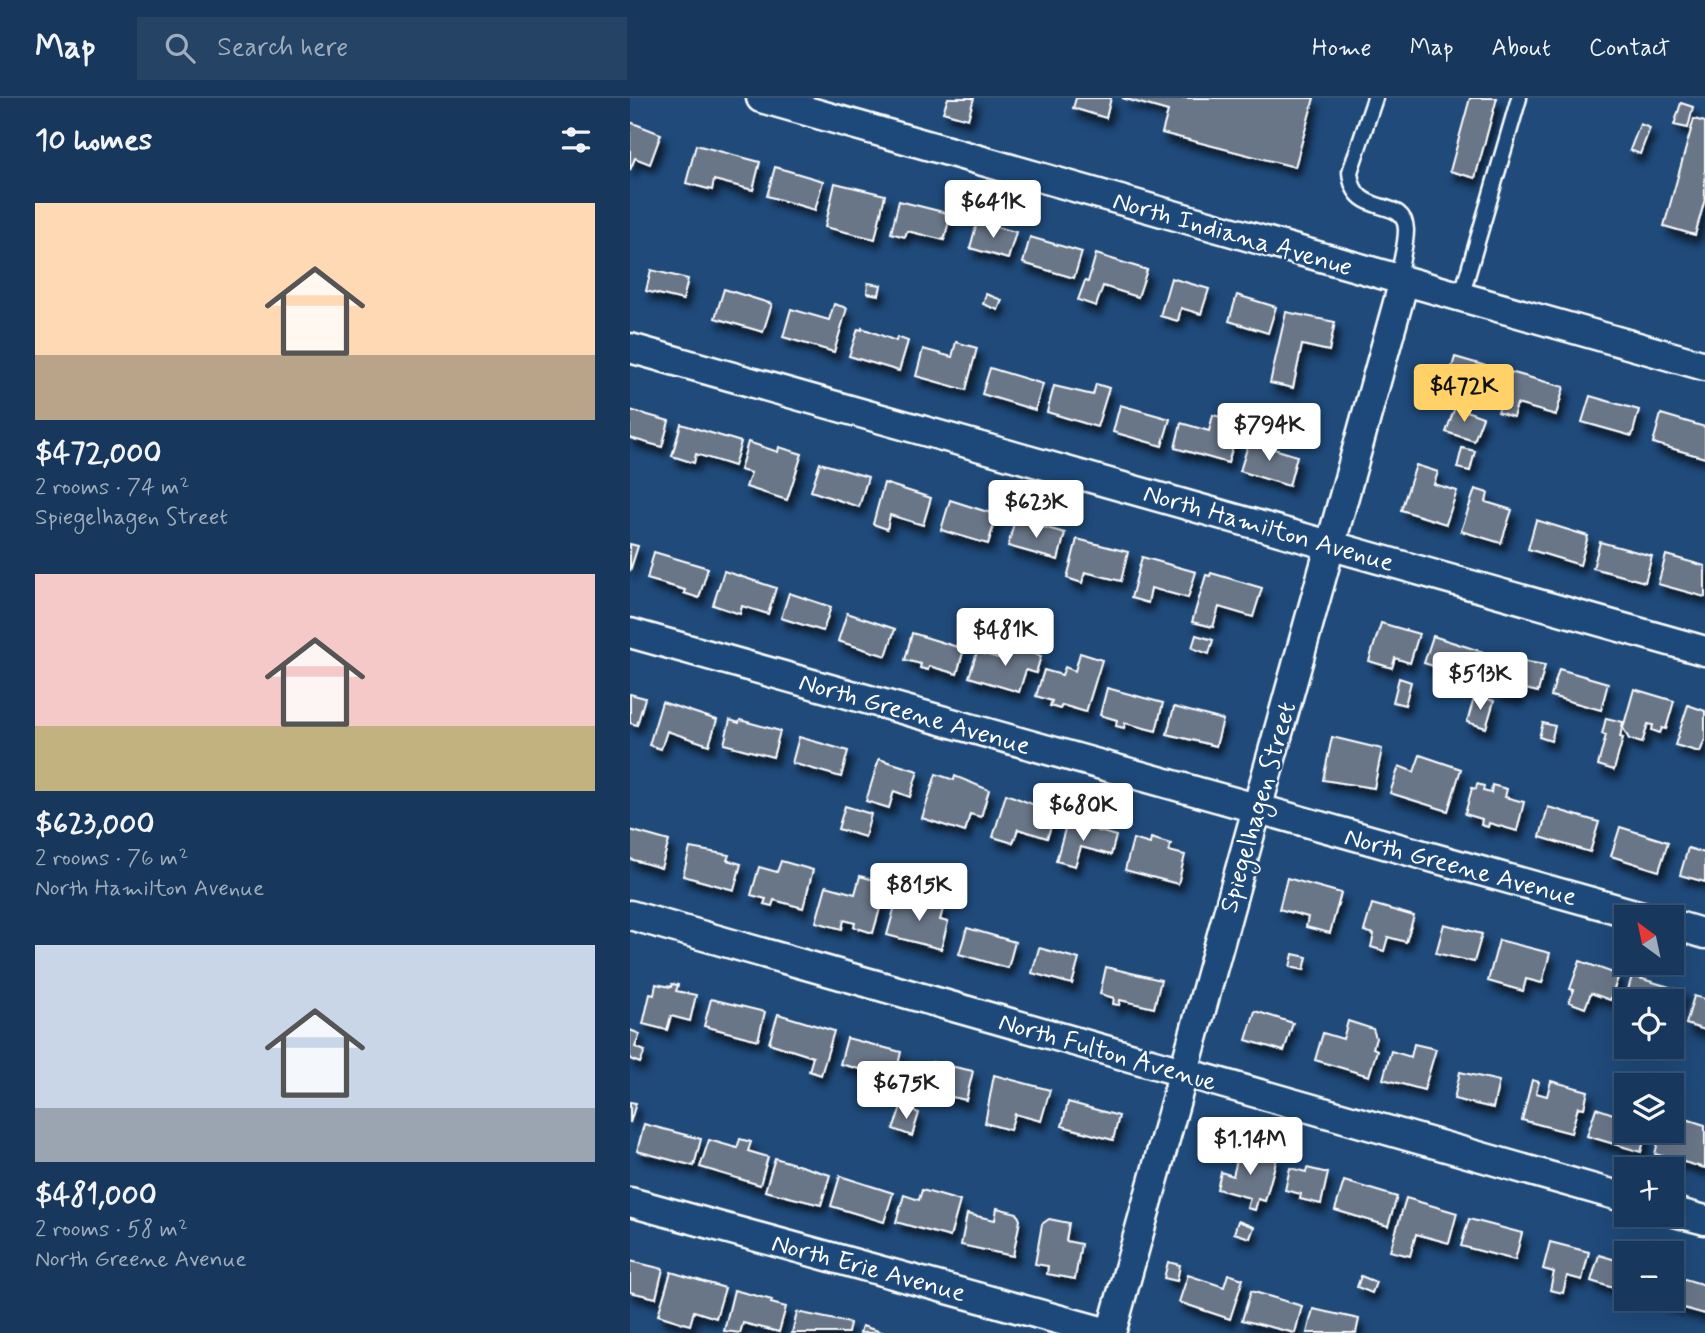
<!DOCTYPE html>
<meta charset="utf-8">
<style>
:root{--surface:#17385c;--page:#244365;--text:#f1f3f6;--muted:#9eacbb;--line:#365272;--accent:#ffd166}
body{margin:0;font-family:Mynerve,sans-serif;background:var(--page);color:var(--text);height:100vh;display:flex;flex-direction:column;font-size:26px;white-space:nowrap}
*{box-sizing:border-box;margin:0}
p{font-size:23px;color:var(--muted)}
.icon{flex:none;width:38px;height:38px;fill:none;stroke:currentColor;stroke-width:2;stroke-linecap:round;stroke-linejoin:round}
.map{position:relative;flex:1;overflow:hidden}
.side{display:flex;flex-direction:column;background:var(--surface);width:630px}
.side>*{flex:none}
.needle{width:46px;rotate:327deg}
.fabs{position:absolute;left:984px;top:807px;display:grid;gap:14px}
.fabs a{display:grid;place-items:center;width:70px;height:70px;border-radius:0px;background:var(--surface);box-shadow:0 7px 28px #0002,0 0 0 2px var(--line);font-size:35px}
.price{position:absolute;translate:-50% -60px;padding:0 16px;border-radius:7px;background:#fff;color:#222;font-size:23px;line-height:46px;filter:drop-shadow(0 2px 4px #0008)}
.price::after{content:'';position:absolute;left:50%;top:42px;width:21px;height:16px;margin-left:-10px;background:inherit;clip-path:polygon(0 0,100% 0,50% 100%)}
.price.active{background:var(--accent);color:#111}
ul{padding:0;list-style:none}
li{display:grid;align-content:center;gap:14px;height:371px;padding:0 35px}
li span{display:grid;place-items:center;height:217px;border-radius:0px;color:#555}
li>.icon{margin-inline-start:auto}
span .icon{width:126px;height:126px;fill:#fffc;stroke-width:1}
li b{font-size:30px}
h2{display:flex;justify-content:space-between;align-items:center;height:84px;padding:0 35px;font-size:30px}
header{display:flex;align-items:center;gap:42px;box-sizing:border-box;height:98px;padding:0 35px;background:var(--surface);border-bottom:2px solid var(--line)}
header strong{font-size:33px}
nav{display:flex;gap:38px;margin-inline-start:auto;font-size:24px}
.search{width:490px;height:63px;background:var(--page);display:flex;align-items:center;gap:18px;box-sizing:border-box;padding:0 24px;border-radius:0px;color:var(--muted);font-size:26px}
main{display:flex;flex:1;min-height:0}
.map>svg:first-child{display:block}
.building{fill:#697688;stroke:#fff;stroke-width:2;filter:url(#shadow)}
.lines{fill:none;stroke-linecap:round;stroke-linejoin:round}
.lane-casing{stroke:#fff;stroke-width:19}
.street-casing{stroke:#fff;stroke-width:33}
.lane{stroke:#1f4a7a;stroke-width:14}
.street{stroke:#1f4a7a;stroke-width:28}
.labels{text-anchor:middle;stroke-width:5;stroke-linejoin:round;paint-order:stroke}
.street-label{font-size:26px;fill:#fff;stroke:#1f4a7a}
</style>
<header>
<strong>Map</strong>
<div class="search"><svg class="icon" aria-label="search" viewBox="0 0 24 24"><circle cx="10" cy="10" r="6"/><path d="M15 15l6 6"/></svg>Search here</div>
<nav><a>Home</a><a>Map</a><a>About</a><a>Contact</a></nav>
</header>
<main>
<section class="side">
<h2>10 homes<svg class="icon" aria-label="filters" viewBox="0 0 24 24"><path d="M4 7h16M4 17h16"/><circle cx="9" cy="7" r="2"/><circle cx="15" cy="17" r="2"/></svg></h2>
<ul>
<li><span style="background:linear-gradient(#ffd9b3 70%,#b9a48a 0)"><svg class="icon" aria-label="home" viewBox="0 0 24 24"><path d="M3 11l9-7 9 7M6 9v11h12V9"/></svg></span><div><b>$472,000</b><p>2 rooms · 74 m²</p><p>Spiegelhagen Street</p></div></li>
<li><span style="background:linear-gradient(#f6c9c9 70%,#c2b280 0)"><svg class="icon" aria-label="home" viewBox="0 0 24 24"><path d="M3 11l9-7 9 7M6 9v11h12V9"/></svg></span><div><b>$623,000</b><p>2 rooms · 76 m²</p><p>North Hamilton Avenue</p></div></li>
<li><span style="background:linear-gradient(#c9d6e8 75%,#9aa5b1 0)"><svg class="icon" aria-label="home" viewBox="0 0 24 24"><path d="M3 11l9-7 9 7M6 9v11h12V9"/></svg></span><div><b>$481,000</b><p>2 rooms · 58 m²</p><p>North Greene Avenue</p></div></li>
</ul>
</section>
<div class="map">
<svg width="1075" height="1235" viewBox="0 0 1075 1235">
<defs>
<filter id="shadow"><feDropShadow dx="4.5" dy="8" stdDeviation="3.5" flood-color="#0009"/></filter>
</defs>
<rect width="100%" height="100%" fill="#1f4a7a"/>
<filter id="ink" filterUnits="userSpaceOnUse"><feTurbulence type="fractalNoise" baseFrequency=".0143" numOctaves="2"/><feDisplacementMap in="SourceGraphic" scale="14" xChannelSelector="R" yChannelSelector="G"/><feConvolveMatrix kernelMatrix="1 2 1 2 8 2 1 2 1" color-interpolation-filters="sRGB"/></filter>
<g filter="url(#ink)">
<g class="building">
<polygon points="318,0 344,0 338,21 313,14"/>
<polygon points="446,0 481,0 476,20 443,10"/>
<polygon points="492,0 684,0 665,69 532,35 538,13"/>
<polygon points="840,0 867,0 845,80 820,73"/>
<polygon points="1051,5 1063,9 1058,30 1044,27"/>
<polygon points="1064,21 1075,24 1075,101 1065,137 1034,128"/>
<polygon points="0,24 31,36 20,66 5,60 0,72"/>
<polygon points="1010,26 1020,30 1010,56 1000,52"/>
<polygon points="66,47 130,64 123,92 84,82 82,92 56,85"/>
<polygon points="145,69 193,83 185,112 137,98"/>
<polygon points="205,85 255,97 245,141 195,129"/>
<polygon points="269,103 321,116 314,142 277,133 275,139 261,135"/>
<polygon points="347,124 386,134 378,161 340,150"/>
<polygon points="400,139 452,154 444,180 393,165"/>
<polygon points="466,156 517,172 508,199 473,188 466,208 448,202 455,183 458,184"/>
<polygon points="21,172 58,181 53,202 16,193"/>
<polygon points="541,180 579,191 571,216 551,210 548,223 530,218"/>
<polygon points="238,185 251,187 249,197 237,195"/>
<polygon points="94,191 142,206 133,234 85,220"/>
<polygon points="356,196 372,202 368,212 353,206"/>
<polygon points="607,197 646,209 638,235 599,223"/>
<polygon points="204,206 217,210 204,254 153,239 161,211 199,222"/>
<polygon points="656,214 705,224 699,253 672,247 663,290 640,285"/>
<polygon points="232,230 266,243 267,239 278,243 269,273 219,258 228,231 232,232"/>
<polygon points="326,244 347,250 336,292 286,278 293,251 322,259"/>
<polygon points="825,259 863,270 855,297 817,286"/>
<polygon points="360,270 413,286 405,312 352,296"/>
<polygon points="880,274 934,289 926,317 887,306 883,319 868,314"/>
<polygon points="466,286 479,290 467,329 417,314 424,288 463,297"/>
<polygon points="960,298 1009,312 1002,338 952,324"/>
<polygon points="490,307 540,321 532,348 483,334"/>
<polygon points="825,309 853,319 844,343 816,334"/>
<polygon points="0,312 39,323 32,349 0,340"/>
<polygon points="1031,316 1075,329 1075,360 1023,345"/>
<polygon points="583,317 610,324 598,365 545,350 551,325 579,333"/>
<polygon points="51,326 111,344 104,368 66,356 64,365 42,358"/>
<polygon points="628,338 634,339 631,347 667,358 659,388 610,373 619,344 626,346"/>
<polygon points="118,344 148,354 149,349 172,356 157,402 116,389 121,375 110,372"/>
<polygon points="832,350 845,353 840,373 827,370"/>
<polygon points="190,365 238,379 229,409 181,393"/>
<polygon points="786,367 808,374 804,386 827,393 816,426 771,412"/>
<polygon points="254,385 301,400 293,427 260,417 257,431 243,426"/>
<polygon points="845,391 858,395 856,404 882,412 871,445 831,433"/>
<polygon points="320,402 367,417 358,446 311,432"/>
<polygon points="385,421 435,435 428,462 378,448"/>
<polygon points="906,422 958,438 950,467 898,451"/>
<polygon points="447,441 498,454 491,483 455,474 452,485 437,480"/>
<polygon points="970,444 1022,458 1015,484 963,470"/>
<polygon points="0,446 8,448 0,473"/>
<polygon points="24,454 78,470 69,500 54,495 55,492 17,481"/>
<polygon points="1036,457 1075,468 1075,499 1028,486"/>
<polygon points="512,459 566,474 558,500 521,490 518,505 501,500"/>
<polygon points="94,473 146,490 138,516 112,508 110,516 83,507"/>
<polygon points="581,475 632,490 623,519 589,509 583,529 562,524 576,477 580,478"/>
<polygon points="159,495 201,509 193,533 151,520"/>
<polygon points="217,515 265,531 256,558 208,543"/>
<polygon points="751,525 789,536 780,565 765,560 762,570 739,563"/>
<polygon points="282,535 334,551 327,576 299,568 298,572 290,570 291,566 275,562"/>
<polygon points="566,537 583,542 579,556 562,550"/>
<polygon points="803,538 853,554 844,581 794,565"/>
<polygon points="381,546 411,558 406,575 396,572 389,594 339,579 347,554 376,562"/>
<polygon points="450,555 472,562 456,614 432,607 430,611 420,608 422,603 406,598 414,572 432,577 435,569 445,573"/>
<polygon points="876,560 915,567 908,594 891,590 888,599 867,593"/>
<polygon points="929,571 978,585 971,612 921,598"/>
<polygon points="769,580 781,584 775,607 763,604"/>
<polygon points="477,590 533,605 526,633 495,625 494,630 486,628 487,622 470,617"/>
<polygon points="1004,591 1044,603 1036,631 1032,630 1030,635 1022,632 1023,627 1018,626 1012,645 999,641 993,630"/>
<polygon points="0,596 15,600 7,627 0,625"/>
<polygon points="845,597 864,603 856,630 837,624"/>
<polygon points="32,604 87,622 79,647 37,633 31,651 19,647"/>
<polygon points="1058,607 1075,613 1075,641 1070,654 1045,647"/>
<polygon points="544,609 593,622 586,648 537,636"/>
<polygon points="976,620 993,624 990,639 993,640 984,672 968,667 976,637 972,636"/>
<polygon points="100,622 109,625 110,622 150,633 143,659 94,646"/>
<polygon points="913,625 925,628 921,643 909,639"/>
<polygon points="169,639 218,653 211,679 162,665"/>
<polygon points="702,639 752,651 744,690 693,682"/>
<polygon points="790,657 831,671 818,713 760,695 769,668 784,674"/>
<polygon points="249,661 288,673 280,699 264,693 259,710 236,703"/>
<polygon points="306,676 324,682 325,678 359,692 351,719 340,716 335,734 292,720"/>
<polygon points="847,686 854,688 853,693 861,695 862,687 877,691 875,699 894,704 887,733 859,725 858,729 851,727 852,721 835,716 842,690 846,691"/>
<polygon points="376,696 426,715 417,740 388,731 383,745 363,739"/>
<polygon points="215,708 241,716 235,739 208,731"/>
<polygon points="918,709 969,724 960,754 910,739"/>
<polygon points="437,724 486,738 481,757 451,749 445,768 426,763"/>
<polygon points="990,729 1038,744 1029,773 981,758"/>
<polygon points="0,732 39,743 31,770 0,761"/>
<polygon points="521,740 541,746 539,753 555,757 548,786 495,772 503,741 520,746"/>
<polygon points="60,750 99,757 97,762 111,766 104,792 53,778"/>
<polygon points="1058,750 1075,755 1075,784 1050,777"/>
<polygon points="151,763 183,772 173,810 144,802 142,808 134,806 136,801 121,797 129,769 147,774"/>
<polygon points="230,778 257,786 243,835 224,829 225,825 214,822 212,831 186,824 196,788 225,796"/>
<polygon points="657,780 711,795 700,835 676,829 678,819 649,811"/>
<polygon points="289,801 314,807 310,822 318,824 311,851 257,837 265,808 273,810 275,803 287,806"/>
<polygon points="742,806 784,818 776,844 758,839 754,853 741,849 744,836 734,833"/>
<polygon points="814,826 852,836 844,864 806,855"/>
<polygon points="337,830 385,844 378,870 329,856"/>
<polygon points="869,842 920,855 912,885 896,881 893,893 858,883"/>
<polygon points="409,850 449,861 442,886 402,875"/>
<polygon points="663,856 677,859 674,872 660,869"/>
<polygon points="950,863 989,877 980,902 961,895 955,910 939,904 944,892 940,891"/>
<polygon points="476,869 531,882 524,910 490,902 489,907 483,906 484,900 470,896"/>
<polygon points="1002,878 1053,893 1045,921 1041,920 1041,903 996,903 994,906"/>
<polygon points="26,886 41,889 42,886 48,887 46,893 66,897 60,923 41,918 37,932 13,926 20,896 24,897"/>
<polygon points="1064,898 1075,901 1075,932 1056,926"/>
<polygon points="81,901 135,914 128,942 74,928"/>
<polygon points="625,913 663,925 654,953 616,942"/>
<polygon points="148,916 204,933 191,977 179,973 183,959 139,945"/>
<polygon points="718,923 743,931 746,940 743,950 747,952 739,978 685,962 693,935 713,941"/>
<polygon points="0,932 10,936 5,949 15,953 10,965 0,961"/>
<polygon points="217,940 271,954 265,980 210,966"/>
<polygon points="784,946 806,951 794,992 753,981 761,953 781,959"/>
<polygon points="302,964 343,973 336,1002 295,993"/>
<polygon points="830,974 869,983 863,1010 824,1001"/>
<polygon points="364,977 420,992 411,1023 385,1016 380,1032 355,1025"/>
<polygon points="902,982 909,984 906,995 917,998 921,983 958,993 954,1010 948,1009 941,1035 892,1022"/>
<polygon points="992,998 996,999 996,1032 1017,1032 1011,1054 957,1038 966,1010 986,1017"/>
<polygon points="0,1004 6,1005 0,1025"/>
<polygon points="438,1004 489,1018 483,1042 432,1028"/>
<polygon points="271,1009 289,1015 282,1038 263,1031"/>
<polygon points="1056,1021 1075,1027 1075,1070 1025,1056 1031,1032 1052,1035"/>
<polygon points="14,1026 71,1041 64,1068 7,1053"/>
<polygon points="110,1041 121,1044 118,1053 138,1059 130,1087 70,1069 79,1042 107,1050"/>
<polygon points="610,1050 647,1060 635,1103 628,1101 625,1112 617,1110 620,1100 587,1091 591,1074 603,1078"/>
<polygon points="145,1060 200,1077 191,1107 135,1093"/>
<polygon points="660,1070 676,1074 677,1070 698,1075 691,1106 670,1101 671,1096 655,1092"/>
<polygon points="210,1078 263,1095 254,1124 201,1108"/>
<polygon points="714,1083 767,1099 758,1128 705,1112"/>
<polygon points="292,1092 330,1103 320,1139 266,1124 274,1097 289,1102"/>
<polygon points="776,1100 827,1115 819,1145 786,1136 780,1158 760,1153"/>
<polygon points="367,1110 387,1115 390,1122 383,1158 331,1147 337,1116 365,1122"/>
<polygon points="419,1121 439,1125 436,1143 451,1146 445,1181 417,1176 418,1168 405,1166 412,1126"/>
<polygon points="839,1121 892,1135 885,1162 831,1148"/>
<polygon points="608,1123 624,1129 620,1140 604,1135"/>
<polygon points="920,1144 959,1154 952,1182 937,1178 933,1195 920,1192 924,1174 913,1171"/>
<polygon points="969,1157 996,1165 996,1194 961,1183"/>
<polygon points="0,1163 33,1171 26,1200 0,1194"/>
<polygon points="538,1164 550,1167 547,1183 534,1180"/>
<polygon points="41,1174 95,1190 86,1220 64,1213 60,1227 28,1217"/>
<polygon points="598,1176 613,1181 600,1221 549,1204 558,1177 594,1189"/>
<polygon points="1041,1177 1075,1187 1075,1216 1032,1204 1033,1200 1041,1200"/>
<polygon points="731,1178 746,1184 742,1195 727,1189"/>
<polygon points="104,1192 142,1202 141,1205 156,1209 149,1234 113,1225 110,1235 94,1233"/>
<polygon points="621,1193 672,1208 665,1235 612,1222"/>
<polygon points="683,1211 729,1221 726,1235 677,1235"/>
<polygon points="167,1214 220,1225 218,1235 162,1235"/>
<polygon points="232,1228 255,1235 230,1235"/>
</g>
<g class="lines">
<g class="lane-casing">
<g id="lane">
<path d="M745 0 720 74C724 123 775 96 776 132 776 148 770 166 768 182"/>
<polyline points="831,199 889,0"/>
</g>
</g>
<g class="street-casing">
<g id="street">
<polyline points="131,0 1075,268"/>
<polyline points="0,250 1075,553"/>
<polyline points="0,535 1015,819"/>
<polyline points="0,817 996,1100"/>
<polyline points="1041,826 1075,836"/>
<polyline points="0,1104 478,1235"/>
<polyline points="1041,1113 1075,1122"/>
<polyline points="481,1235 774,183"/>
</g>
</g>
<use href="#lane" class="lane"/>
<use href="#street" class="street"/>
</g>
</g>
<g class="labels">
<g class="street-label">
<text transform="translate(603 135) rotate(16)" y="9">North Indiana Avenue</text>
<text transform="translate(639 429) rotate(16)" y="9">North Hamilton Avenue</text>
<text transform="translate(285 615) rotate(16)" y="9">North Greene Avenue</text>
<text transform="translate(627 709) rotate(-74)" y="9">Spiegelhagen Street</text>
<text transform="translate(831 768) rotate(15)" y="9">North Greene Avenue</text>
<text transform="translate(478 953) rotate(16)" y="9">North Fulton Avenue</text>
<text transform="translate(239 1169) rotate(15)" y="9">North Erie Avenue</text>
</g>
</g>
</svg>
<div class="fabs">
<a><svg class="needle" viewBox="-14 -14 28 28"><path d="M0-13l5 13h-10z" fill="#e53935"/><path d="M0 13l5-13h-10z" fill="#9eacbb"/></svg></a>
<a><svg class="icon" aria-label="locate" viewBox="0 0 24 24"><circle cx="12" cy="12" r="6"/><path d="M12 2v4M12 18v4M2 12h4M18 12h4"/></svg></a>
<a><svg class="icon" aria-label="layers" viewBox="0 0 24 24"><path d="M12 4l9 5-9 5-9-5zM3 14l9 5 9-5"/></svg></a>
<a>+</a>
<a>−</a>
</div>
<b class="price" style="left:363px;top:142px">$641K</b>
<b class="price active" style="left:834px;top:326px">$472K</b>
<b class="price" style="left:639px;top:365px">$794K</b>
<b class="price" style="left:406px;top:442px">$623K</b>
<b class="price" style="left:375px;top:570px">$481K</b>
<b class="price" style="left:850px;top:614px">$513K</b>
<b class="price" style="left:453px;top:745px">$680K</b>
<b class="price" style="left:289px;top:825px">$815K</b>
<b class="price" style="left:276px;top:1023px">$675K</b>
<b class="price" style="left:620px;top:1079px">$1.14M</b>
</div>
</main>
